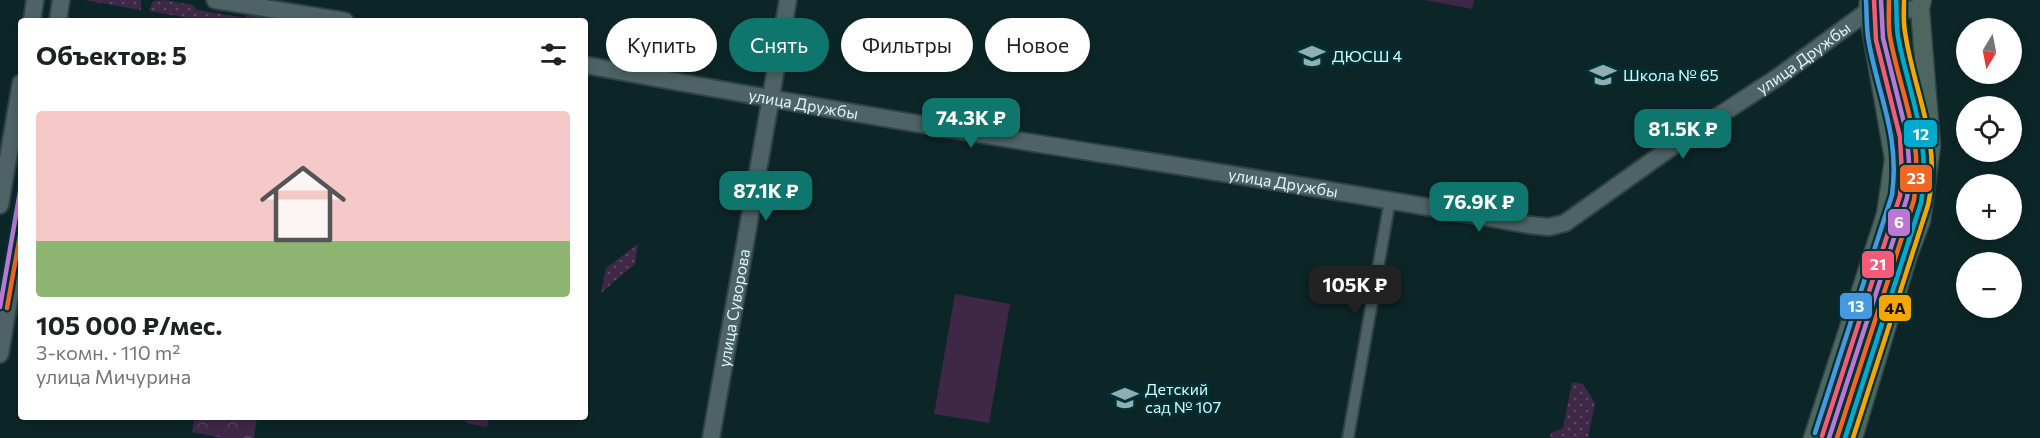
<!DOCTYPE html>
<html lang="ru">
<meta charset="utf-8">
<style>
:root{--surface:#fff;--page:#f6f6f6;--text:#202124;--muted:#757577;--accent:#0f766e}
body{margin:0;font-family:Commissioner,sans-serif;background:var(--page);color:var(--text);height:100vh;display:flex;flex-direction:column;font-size:22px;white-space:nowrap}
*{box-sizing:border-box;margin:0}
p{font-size:20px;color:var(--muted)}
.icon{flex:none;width:33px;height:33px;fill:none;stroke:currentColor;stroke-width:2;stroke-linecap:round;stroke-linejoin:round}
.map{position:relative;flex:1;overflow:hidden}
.sheet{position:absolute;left:18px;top:18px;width:570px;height:402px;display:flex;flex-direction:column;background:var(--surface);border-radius:6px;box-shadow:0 3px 9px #0003}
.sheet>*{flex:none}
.hud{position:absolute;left:606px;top:18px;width:570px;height:54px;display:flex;gap:12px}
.needle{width:39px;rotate:190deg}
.buttons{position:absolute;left:1956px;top:18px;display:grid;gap:12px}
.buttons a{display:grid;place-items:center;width:66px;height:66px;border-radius:50%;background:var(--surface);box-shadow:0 3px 9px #0003;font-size:30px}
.price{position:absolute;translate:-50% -51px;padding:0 14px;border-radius:12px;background:var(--accent);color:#fff;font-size:20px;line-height:39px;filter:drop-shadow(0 2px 3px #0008)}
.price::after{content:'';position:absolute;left:50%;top:36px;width:18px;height:14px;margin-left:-9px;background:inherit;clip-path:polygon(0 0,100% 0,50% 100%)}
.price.active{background:#222;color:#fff}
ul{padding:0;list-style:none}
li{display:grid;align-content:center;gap:12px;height:318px;padding:0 18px}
li span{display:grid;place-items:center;height:186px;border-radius:6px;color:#555}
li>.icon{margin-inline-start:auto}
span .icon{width:108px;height:108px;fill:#fffc;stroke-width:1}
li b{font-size:26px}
h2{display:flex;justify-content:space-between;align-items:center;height:72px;padding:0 18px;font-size:26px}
.chip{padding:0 21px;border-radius:27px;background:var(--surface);box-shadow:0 3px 9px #0003;font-size:21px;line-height:54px}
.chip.active{background:var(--accent);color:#fff}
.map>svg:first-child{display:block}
.green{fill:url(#green-dots)}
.forest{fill:url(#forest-crowns)}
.pitch{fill:#3f2747}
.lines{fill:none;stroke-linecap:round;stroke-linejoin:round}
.street-casing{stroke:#304243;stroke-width:14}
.secondary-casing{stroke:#304243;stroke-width:20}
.primary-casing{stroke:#304243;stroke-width:21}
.street{stroke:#4d6365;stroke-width:10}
.secondary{stroke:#4d6365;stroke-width:16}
.primary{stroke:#4d665f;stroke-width:18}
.tram-1-casing{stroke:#003134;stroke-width:9}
.tram-2-casing{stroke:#003134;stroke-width:9}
.tram-3-casing{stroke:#003134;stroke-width:9}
.tram-4-casing{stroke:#003134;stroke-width:9}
.tram-5-casing{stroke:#003134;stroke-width:9}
.tram-6-casing{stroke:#003134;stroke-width:9}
.tram-1{stroke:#ba77d6;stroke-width:4.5}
.tram-2{stroke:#f26522;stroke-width:4.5}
.tram-3{stroke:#f75a77;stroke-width:4.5}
.tram-4{stroke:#00a9ce;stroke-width:4.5}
.tram-5{stroke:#4699e1;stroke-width:4.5}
.tram-6{stroke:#f7a600;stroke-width:4.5}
.labels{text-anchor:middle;stroke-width:5;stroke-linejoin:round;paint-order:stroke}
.poi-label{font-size:16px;fill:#d9f7f9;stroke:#003134;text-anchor:start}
.street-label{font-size:16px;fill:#d9f7f9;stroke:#003134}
.line-badge{stroke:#003134;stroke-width:2}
.badge-label{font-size:16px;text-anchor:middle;font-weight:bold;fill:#fff}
.pale-badge-label{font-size:16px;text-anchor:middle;font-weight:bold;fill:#111}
</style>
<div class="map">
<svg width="2040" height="438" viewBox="0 0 2040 438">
<defs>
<pattern id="green-dots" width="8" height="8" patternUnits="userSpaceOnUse" patternTransform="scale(1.5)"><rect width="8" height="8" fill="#3f2747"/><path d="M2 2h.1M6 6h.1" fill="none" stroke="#5a4762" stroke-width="1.8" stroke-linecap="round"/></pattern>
<pattern id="forest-crowns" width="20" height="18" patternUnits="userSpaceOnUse" patternTransform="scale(1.5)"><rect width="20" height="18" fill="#3f2747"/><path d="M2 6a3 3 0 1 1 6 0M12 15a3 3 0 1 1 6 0" fill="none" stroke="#5a4762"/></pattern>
</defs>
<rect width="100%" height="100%" fill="#0c2628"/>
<g class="green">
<polygon points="84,0 141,0 141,10"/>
<polygon points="164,0 193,5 197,10 245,18 248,14 289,21 205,21 149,11 153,1"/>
<polygon points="638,244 635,264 601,293 606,268"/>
<polygon points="1572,382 1583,384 1595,403 1588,438 1550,438 1551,433 1563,428"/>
</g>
<polygon class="forest" points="195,417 257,417 254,438 223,438 192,432"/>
<g class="pitch">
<polygon points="1425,0 1474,0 1472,9"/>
<polygon points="955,294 1010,304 989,423 934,414"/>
<polygon points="467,417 489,417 487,427 466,423"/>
</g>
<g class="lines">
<g class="street-casing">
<polyline id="street" points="1348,438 1390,200"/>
</g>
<g class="secondary-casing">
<g id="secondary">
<polyline points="215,0 345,21"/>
<polyline points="32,21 35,0"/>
<polyline points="58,21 61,0"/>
<path id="s1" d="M585 65C736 93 888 119 1040 144 1204 170 1367 195 1529 225L1549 227 1565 223 1680 141 1778 77 1868 11 1920 9"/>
<polyline points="0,205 21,83"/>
<polyline points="0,354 21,231"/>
<path id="s2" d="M711 438 788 0"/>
</g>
</g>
<g class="primary-casing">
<g id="primary">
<polyline points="1813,438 1886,214 1894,159 1868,11 1869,0"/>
<polyline points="1853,438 1908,255 1921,221 1931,146 1920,9 1922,0"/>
</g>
</g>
<use href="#street" class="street"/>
<use href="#secondary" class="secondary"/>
<use href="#primary" class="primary"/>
<g class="tram-1-casing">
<g id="tram-1">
<polyline points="0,307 21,186"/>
<polyline points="1829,438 1907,198 1910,176 1907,135 1883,38 1881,0"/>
</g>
</g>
<g class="tram-2-casing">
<g id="tram-2">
<polyline points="7,308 21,230"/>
<path d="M1837 438 1914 200C1924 136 1901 97 1890 37 1888 25 1889 12 1889 0"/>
</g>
</g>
<g class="tram-3-casing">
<polyline id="tram-3" points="1822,436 1900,196 1902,175 1900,137 1876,40 1874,0"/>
</g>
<g class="tram-4-casing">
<path id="tram-4" d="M1845 438 1921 203C1932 142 1909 95 1898 37 1896 25 1897 12 1896 0"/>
</g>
<g class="tram-5-casing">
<path id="tram-5" d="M1815 433 1892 195C1900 136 1879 98 1869 43 1866 29 1867 15 1866 1"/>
</g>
<g class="tram-6-casing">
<path id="tram-6" d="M1853 438 1928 205C1942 140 1914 94 1905 32 1903 22 1904 11 1904 0"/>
</g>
<use href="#tram-1" class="tram-1"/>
<use href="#tram-2" class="tram-2"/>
<use href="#tram-3" class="tram-3"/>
<use href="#tram-4" class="tram-4"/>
<use href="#tram-5" class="tram-5"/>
<use href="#tram-6" class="tram-6"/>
</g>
<defs>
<g id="university-bare" transform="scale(2.07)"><path d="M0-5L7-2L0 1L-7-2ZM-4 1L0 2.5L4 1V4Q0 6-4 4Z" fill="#91aeb0" stroke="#003134" stroke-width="2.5" paint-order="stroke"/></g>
<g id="school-bare" transform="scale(2.07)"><path d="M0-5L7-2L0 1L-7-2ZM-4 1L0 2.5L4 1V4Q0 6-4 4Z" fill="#91aeb0" stroke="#003134" stroke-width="2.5" paint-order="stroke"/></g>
</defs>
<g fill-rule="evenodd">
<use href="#university-bare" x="1312" y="56"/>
<use href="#school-bare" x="1603" y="75"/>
<use href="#school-bare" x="1125" y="398"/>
</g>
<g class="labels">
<g class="poi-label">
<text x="1332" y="62">ДЮСШ 4</text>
<text x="1623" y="81">Школа № 65</text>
<text x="1145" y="395">Детский<tspan x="1145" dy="18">сад № 107</tspan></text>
</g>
<g class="street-label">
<text dy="6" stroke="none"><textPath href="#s1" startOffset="1284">улица Дружбы</textPath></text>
<text dy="6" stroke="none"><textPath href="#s1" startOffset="222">улица Дружбы</textPath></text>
<text dy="6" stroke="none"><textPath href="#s1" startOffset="708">улица Дружбы</textPath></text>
<text dy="6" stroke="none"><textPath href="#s2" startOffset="132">улица Суворова</textPath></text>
</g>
</g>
<g class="line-badge">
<rect x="1903" y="119" width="35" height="29" rx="6" fill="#00a9ce"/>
<rect x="1899" y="164" width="34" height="29" rx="6" fill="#f26522"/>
<rect x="1887" y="208" width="24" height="29" rx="6" fill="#ba77d6"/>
<rect x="1861" y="250" width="34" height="29" rx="6" fill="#f75a77"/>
<rect x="1839" y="292" width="34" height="28" rx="6" fill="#4699e1"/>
<rect x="1878" y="294" width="34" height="28" rx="6" fill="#f7a600"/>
</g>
<g class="badge-label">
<text x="1921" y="140">12</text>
<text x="1916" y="184">23</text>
<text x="1899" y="228">6</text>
<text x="1878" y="270">21</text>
<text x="1856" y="312">13</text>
</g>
<g class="pale-badge-label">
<text x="1895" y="314">4А</text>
</g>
</svg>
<div class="buttons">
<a><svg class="needle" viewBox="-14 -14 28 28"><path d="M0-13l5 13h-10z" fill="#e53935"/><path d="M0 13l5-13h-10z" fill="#757577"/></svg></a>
<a><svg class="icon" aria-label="locate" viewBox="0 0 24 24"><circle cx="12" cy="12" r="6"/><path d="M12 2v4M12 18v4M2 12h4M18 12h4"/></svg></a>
<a>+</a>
<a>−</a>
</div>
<b class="price" style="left:971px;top:149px">74.3K ₽</b>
<b class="price" style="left:1683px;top:160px">81.5K ₽</b>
<b class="price" style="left:766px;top:222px">87.1K ₽</b>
<b class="price" style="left:1479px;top:233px">76.9K ₽</b>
<b class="price active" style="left:1355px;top:316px">105K ₽</b>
<div class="hud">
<a class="chip">Купить</a>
<a class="chip active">Снять</a>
<a class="chip">Фильтры</a>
<a class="chip">Новое</a>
</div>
<section class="sheet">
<h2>Объектов: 5<svg class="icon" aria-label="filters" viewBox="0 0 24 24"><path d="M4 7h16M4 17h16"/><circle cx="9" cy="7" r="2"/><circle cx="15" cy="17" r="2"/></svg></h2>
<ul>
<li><span style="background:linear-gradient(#f6c9c9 70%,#8fb573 0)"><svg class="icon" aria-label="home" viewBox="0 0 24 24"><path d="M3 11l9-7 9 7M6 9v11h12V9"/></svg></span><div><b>105 000 ₽/мес.</b><p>3-комн. · 110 m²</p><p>улица Мичурина</p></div></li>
</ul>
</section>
</div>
